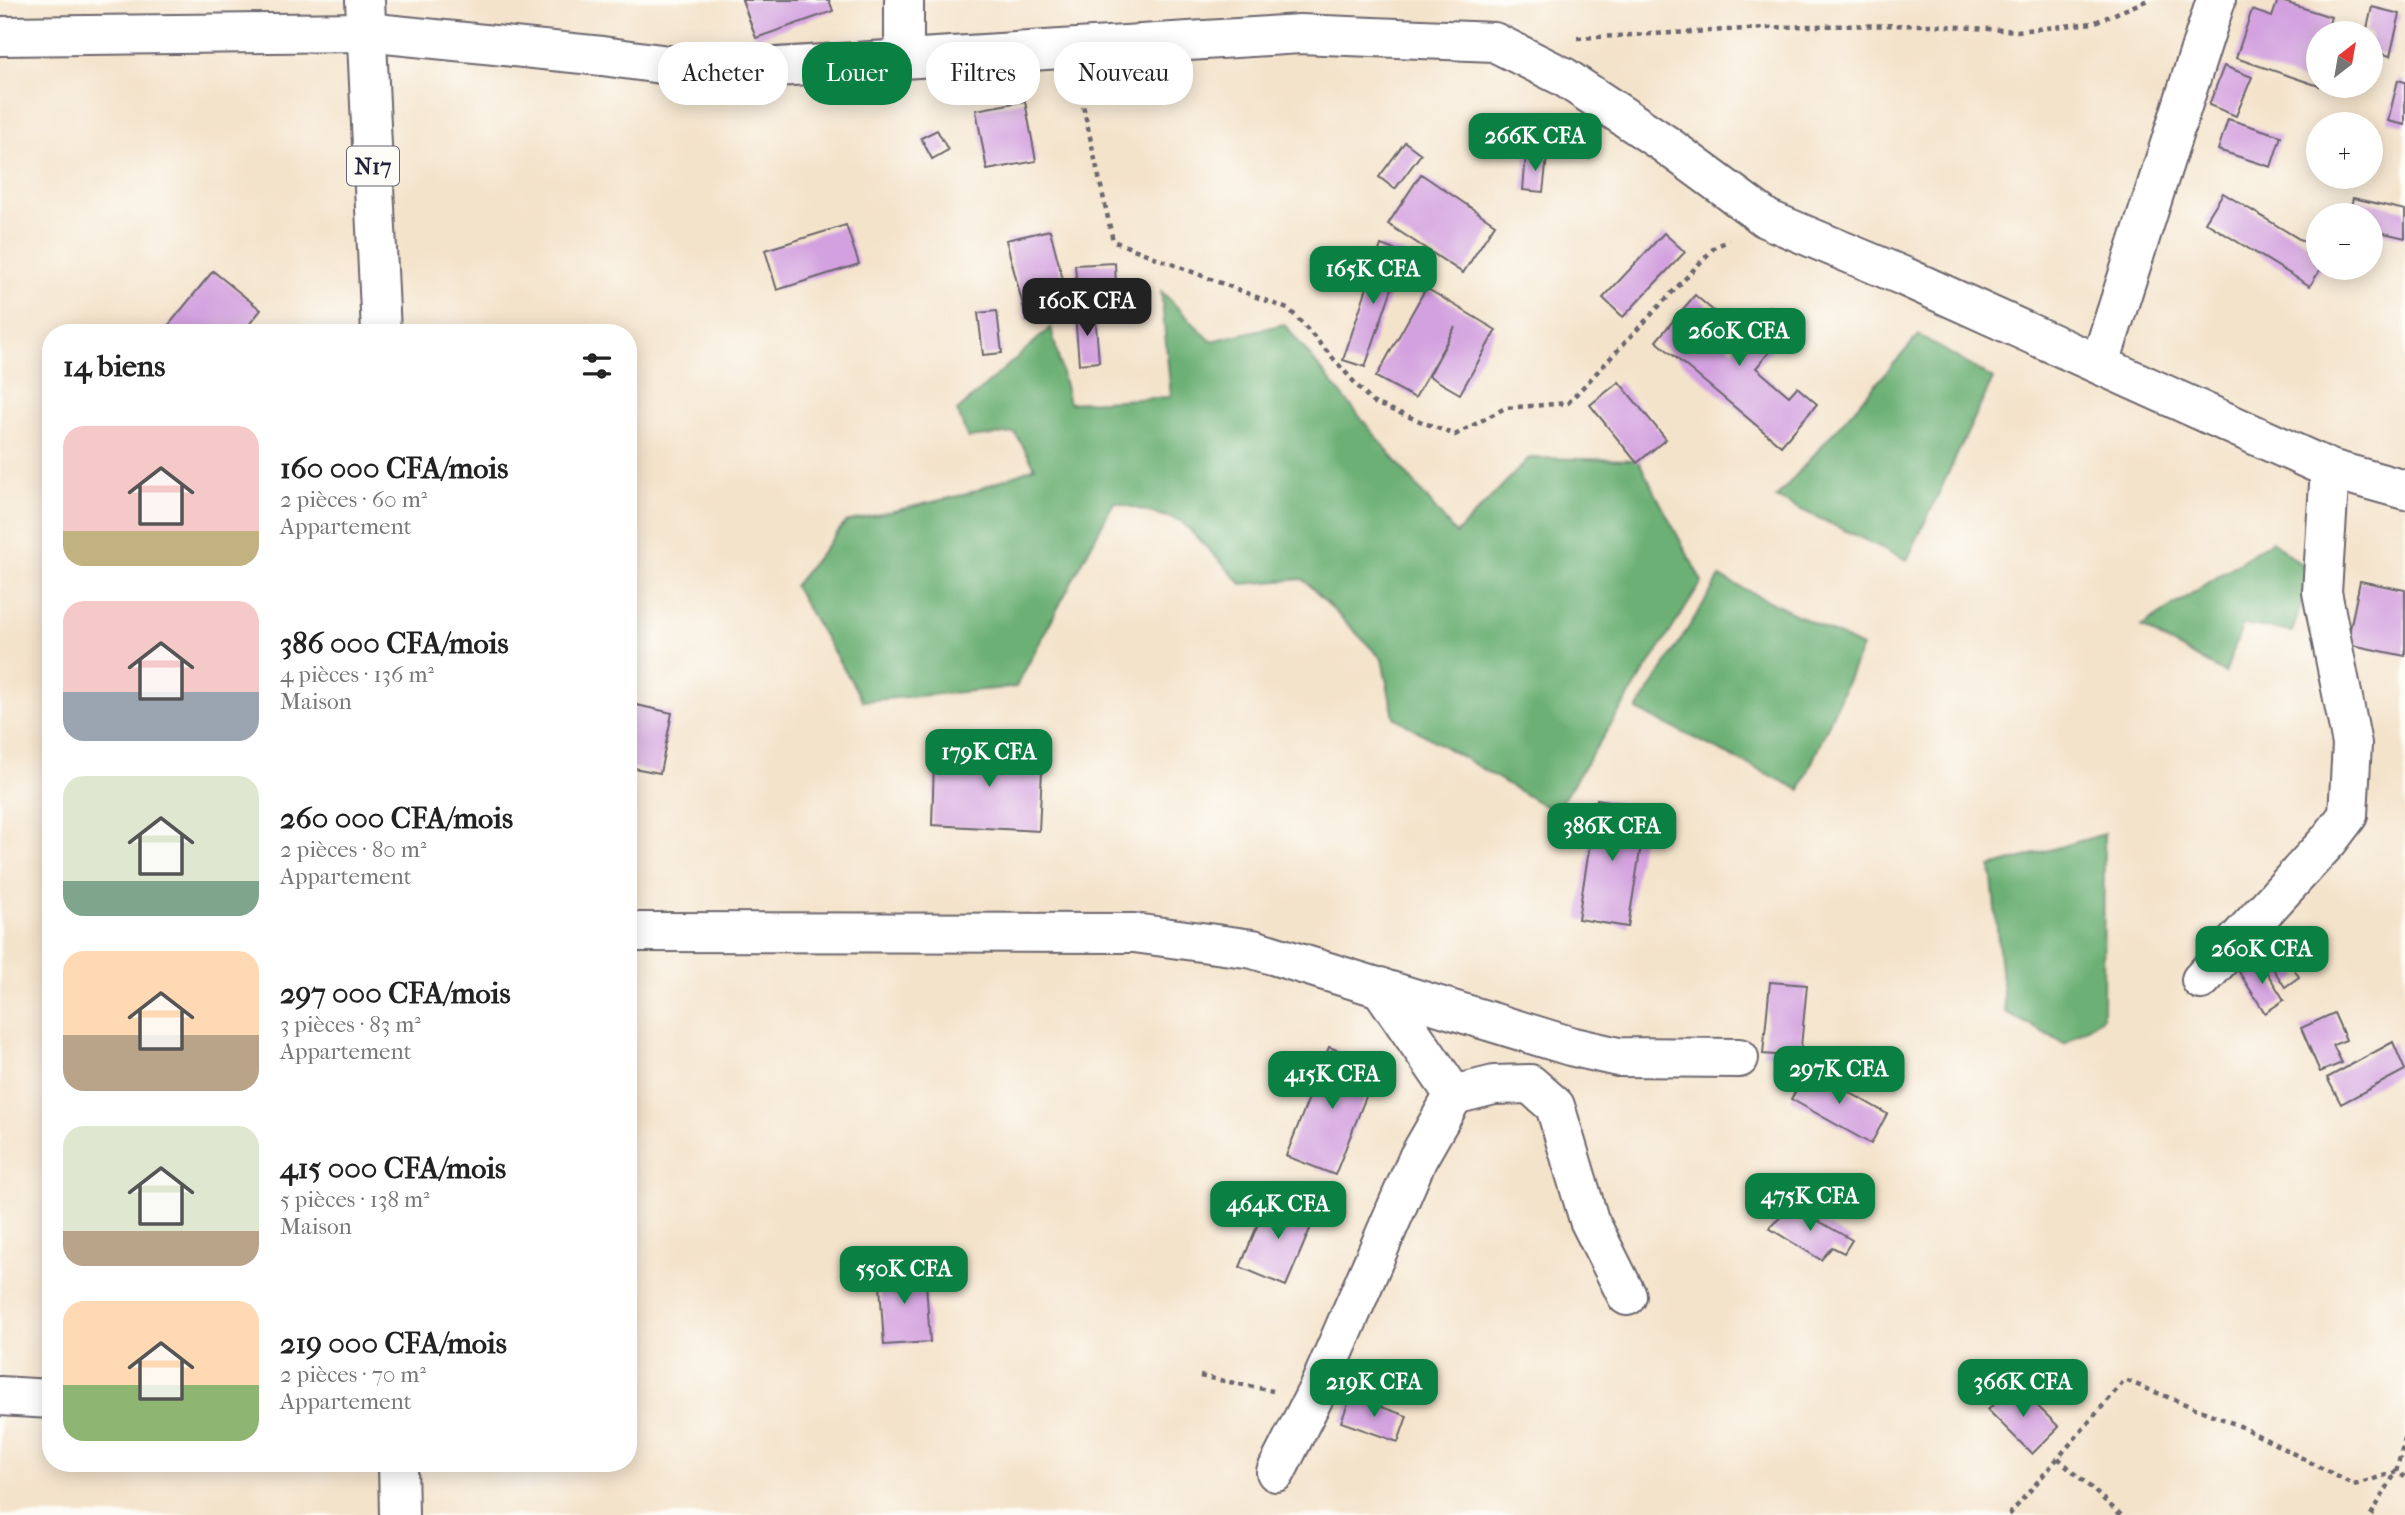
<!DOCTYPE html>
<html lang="fr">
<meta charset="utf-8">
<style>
:root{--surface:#fff;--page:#f2f2f2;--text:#222;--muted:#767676;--accent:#0b8043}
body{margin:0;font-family:"IM FELL French Canon",serif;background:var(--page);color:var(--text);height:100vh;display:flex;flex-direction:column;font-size:26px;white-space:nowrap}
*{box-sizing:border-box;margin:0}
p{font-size:23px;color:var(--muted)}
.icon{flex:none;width:38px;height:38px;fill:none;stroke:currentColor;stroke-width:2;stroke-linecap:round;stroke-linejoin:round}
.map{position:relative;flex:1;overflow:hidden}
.details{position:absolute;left:42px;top:324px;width:595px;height:1148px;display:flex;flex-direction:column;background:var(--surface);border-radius:28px;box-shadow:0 4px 18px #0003}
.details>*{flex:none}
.guide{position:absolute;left:658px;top:42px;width:665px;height:63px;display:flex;gap:14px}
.needle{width:46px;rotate:31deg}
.controls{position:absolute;left:2306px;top:21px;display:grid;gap:14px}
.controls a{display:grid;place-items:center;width:77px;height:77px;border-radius:50%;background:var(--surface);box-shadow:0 4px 18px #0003;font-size:35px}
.price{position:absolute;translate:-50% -60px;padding:0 16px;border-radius:14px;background:var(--accent);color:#fff;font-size:23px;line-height:46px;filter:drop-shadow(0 2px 4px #0008)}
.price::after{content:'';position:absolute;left:50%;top:42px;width:21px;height:16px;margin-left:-10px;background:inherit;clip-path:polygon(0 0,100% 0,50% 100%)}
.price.current{background:#222;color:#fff}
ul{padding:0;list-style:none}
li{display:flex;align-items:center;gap:21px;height:175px;padding:0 21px}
li span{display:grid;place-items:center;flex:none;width:196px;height:140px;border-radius:21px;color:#555}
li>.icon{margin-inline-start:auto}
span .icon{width:84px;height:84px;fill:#fffc;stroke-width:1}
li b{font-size:30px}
h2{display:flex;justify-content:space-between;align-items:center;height:84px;padding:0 21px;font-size:30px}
.tag{padding:0 24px;border-radius:28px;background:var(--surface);box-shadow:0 4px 18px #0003;font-size:24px;line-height:63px}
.tag.current{background:var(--accent);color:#fff}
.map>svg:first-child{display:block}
.forest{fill:#6cb075;stroke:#476958;stroke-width:2}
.building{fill:#d3a1df}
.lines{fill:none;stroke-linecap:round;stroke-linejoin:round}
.street-casing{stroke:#6c666d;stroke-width:42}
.primary-casing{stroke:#6c666d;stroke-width:42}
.path{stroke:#6c666d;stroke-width:4.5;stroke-dasharray:5 5;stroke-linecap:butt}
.street{stroke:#fff;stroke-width:38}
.primary{stroke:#fff;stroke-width:38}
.labels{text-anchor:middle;stroke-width:5;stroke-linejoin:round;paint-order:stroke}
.shield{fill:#fdfcf7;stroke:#646373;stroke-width:2}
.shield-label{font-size:23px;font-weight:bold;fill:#22223b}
</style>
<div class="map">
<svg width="2405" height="1515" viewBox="0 0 2405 1515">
<rect width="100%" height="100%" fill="#fdfcf7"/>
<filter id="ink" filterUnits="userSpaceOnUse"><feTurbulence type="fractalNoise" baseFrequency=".0143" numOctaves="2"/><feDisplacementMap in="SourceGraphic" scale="14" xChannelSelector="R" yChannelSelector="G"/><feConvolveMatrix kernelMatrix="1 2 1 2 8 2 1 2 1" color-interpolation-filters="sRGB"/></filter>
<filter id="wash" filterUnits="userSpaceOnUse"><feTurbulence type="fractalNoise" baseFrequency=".00686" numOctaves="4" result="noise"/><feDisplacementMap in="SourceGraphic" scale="28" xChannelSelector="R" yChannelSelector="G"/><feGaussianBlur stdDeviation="1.57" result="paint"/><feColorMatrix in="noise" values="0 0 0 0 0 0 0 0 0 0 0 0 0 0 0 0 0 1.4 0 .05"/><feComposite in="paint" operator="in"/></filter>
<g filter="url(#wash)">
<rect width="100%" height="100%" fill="#f4e3cb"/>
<g class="forest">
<polygon points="1161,291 1211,341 1284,324 1456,534 1529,458 1638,460 1702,582 1555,812 1394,717 1382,659 1303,579 1242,584 1181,521 1114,502 1016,687 863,701 794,586 846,522 967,494 1035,467 1015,433 968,438 957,411 1051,327 1069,403 1171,397"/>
<polygon points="1919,335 1993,379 1907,560 1776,498"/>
<polygon points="2272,541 2312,573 2292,632 2243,624 2225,673 2141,627"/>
<polygon points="1720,577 1862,647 1800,790 1637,710"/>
<polygon points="2104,834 2103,1017 2065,1044 2005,1012 1991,867"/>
</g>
<g id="blocks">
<g class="building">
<polygon points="742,0 829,0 833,11 756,38"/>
<polygon points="2278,0 2331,17 2328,27 2345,33 2319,33 2319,86 2236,58 2252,10 2272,17"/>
<polygon points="2372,7 2400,14 2390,56 2371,51 2371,33 2366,33"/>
<polygon points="2224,66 2252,77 2236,116 2209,105"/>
<polygon points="2398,80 2405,82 2405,125 2388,121"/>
<polygon points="1025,101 1036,161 987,170 976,110"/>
<polygon points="2228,119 2281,136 2271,167 2218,150"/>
<polygon points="937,130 948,150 932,159 921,138"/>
<polygon points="1405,142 1421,154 1395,189 1379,177"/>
<polygon points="1526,154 1547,157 1543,192 1523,190"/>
<polygon points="1421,174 1495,224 1463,273 1388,224"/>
<polygon points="2223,193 2319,251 2321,268 2310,286 2205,222"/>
<polygon points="2353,198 2405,210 2405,238 2371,230 2371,215 2349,215"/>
<polygon points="846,225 859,264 777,290 765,250"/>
<polygon points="1050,230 1071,311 1027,321 1006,240"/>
<polygon points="1664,233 1685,252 1623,317 1603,298"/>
<polygon points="1381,245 1404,253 1365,367 1343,360"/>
<polygon points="1115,263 1116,286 1077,288 1075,265"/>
<polygon points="213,271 261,310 243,332 163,332"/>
<polygon points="1426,288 1496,330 1460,394 1429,376 1455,327 1415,398 1376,377"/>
<polygon points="1695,295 1716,313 1705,325 1733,350 1770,306 1792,325 1756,368 1789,396 1797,387 1817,404 1781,446 1656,341"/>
<polygon points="997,311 1002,353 983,355 978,313"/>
<polygon points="1095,312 1099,362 1079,364 1075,314"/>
<polygon points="1619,382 1666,439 1637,463 1590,405"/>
<polygon points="2360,581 2405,590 2405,656 2347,644"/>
<polygon points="628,703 672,713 660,773 628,767"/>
<polygon points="979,746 1043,750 1039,831 932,825 934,762"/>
<polygon points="1597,799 1647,807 1628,927 1578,919"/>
<polygon points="2270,932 2299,977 2285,987 2255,941"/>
<polygon points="2259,960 2284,1000 2265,1013 2239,972"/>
<polygon points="1770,982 1807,985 1800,1057 1763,1054"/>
<polygon points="2334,1013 2346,1040 2333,1045 2342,1063 2320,1072 2301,1028"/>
<polygon points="2393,1042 2405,1070 2341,1104 2327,1078"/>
<polygon points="1329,1047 1378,1066 1335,1175 1286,1156"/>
<polygon points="1809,1069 1887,1114 1871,1144 1791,1099"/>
<polygon points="1270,1195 1316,1215 1286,1286 1240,1267"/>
<polygon points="1792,1206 1852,1240 1844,1253 1832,1247 1821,1260 1769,1228"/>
<polygon points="925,1268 930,1342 884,1345 879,1270"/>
<polygon points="2014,1383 2059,1427 2032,1454 1988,1410"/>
<polygon points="1351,1396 1407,1416 1398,1442 1341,1422"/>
</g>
</g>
</g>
<g filter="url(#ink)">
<use href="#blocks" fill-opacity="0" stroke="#6c666d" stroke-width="2"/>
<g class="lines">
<g class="street-casing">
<g id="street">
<polyline points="904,0 904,59"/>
<polyline points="0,36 366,32 602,56 713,71 1300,34 1494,42 1564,77 1665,144 1767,219 1903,276 2330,469 2405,490"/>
<polyline points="2100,363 2216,0"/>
<polyline points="628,932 1134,933 1253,949 1570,1046 1618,1057 1739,1058"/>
<polyline points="2201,980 2329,840 2348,815 2352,744 2322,592 2330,469"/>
<polyline points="1380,987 1454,1095 1494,1085 1530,1084 1555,1106 1589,1220 1627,1296"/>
<polyline points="0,1396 51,1399"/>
<polyline points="1276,1472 1319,1387 1418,1158 1454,1095"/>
</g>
</g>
<g class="primary-casing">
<g id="primary">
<polyline points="365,0 381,332"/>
<polyline points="398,1463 399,1515"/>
</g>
</g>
<g class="path">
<polyline points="1577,38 1804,26 1932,25 2017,31 2093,23 2148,0"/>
<polyline points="1079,87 1113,241 1290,310 1372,402 1455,435 1505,408 1568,403 1714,248 1729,240"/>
<polyline points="1200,1376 1273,1391"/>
<polyline points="2058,1458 2121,1515"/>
<polyline points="2009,1515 2125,1380 2240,1426 2354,1485 2396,1472 2405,1477"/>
<polyline points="2371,1515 2396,1472 2405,1438"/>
</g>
<use href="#street" class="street"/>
<use href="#primary" class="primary"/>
</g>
</g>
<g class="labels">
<rect class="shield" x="347" y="146.5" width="52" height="39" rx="5"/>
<g class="shield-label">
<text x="373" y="174">N17</text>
</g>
</g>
</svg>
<div class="controls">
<a><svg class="needle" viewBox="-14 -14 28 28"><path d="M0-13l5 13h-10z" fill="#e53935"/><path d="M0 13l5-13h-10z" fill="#767676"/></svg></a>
<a>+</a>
<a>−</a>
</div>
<b class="price" style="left:1535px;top:173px">266K CFA</b>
<b class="price" style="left:1373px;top:306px">165K CFA</b>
<b class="price current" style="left:1087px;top:338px">160K CFA</b>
<b class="price" style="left:1739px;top:368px">260K CFA</b>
<b class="price" style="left:989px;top:789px">179K CFA</b>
<b class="price" style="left:1612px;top:863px">386K CFA</b>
<b class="price" style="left:2262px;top:986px">260K CFA</b>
<b class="price" style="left:1839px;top:1106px">297K CFA</b>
<b class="price" style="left:1332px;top:1111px">415K CFA</b>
<b class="price" style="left:1810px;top:1233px">475K CFA</b>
<b class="price" style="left:1278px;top:1241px">464K CFA</b>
<b class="price" style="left:904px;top:1306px">550K CFA</b>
<b class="price" style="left:1374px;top:1419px">219K CFA</b>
<b class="price" style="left:2023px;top:1419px">366K CFA</b>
<div class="guide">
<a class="tag">Acheter</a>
<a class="tag current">Louer</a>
<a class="tag">Filtres</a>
<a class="tag">Nouveau</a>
</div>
<section class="details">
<h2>14 biens<svg class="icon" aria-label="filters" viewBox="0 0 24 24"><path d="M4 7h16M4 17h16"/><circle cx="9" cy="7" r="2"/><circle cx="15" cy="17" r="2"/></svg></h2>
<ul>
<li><span style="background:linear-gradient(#f6c9c9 75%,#c2b280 0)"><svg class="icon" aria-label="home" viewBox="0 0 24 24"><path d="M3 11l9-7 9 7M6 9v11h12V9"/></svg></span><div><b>160 000 CFA/mois</b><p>2 pièces · 60 m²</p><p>Appartement</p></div></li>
<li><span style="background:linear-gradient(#f6c9c9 65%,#9aa5b1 0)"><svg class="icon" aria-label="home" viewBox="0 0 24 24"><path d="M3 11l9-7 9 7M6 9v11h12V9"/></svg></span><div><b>386 000 CFA/mois</b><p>4 pièces · 136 m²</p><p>Maison</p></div></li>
<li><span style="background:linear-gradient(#dfe7d0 75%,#7fa58c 0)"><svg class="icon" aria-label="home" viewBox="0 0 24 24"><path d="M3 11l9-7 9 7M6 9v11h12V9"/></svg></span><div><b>260 000 CFA/mois</b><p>2 pièces · 80 m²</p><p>Appartement</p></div></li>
<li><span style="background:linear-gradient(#ffd9b3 60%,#b9a48a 0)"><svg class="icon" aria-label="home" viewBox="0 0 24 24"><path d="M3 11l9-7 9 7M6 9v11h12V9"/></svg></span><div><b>297 000 CFA/mois</b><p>3 pièces · 83 m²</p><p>Appartement</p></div></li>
<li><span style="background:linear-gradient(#dfe7d0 75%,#b9a48a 0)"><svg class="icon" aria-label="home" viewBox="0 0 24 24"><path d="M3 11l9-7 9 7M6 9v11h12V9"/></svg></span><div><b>415 000 CFA/mois</b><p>5 pièces · 138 m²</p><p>Maison</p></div></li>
<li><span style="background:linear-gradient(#ffd9b3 60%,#8fb573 0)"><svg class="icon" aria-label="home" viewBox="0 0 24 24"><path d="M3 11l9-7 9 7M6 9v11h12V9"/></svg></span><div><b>219 000 CFA/mois</b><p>2 pièces · 70 m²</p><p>Appartement</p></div></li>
</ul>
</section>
</div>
